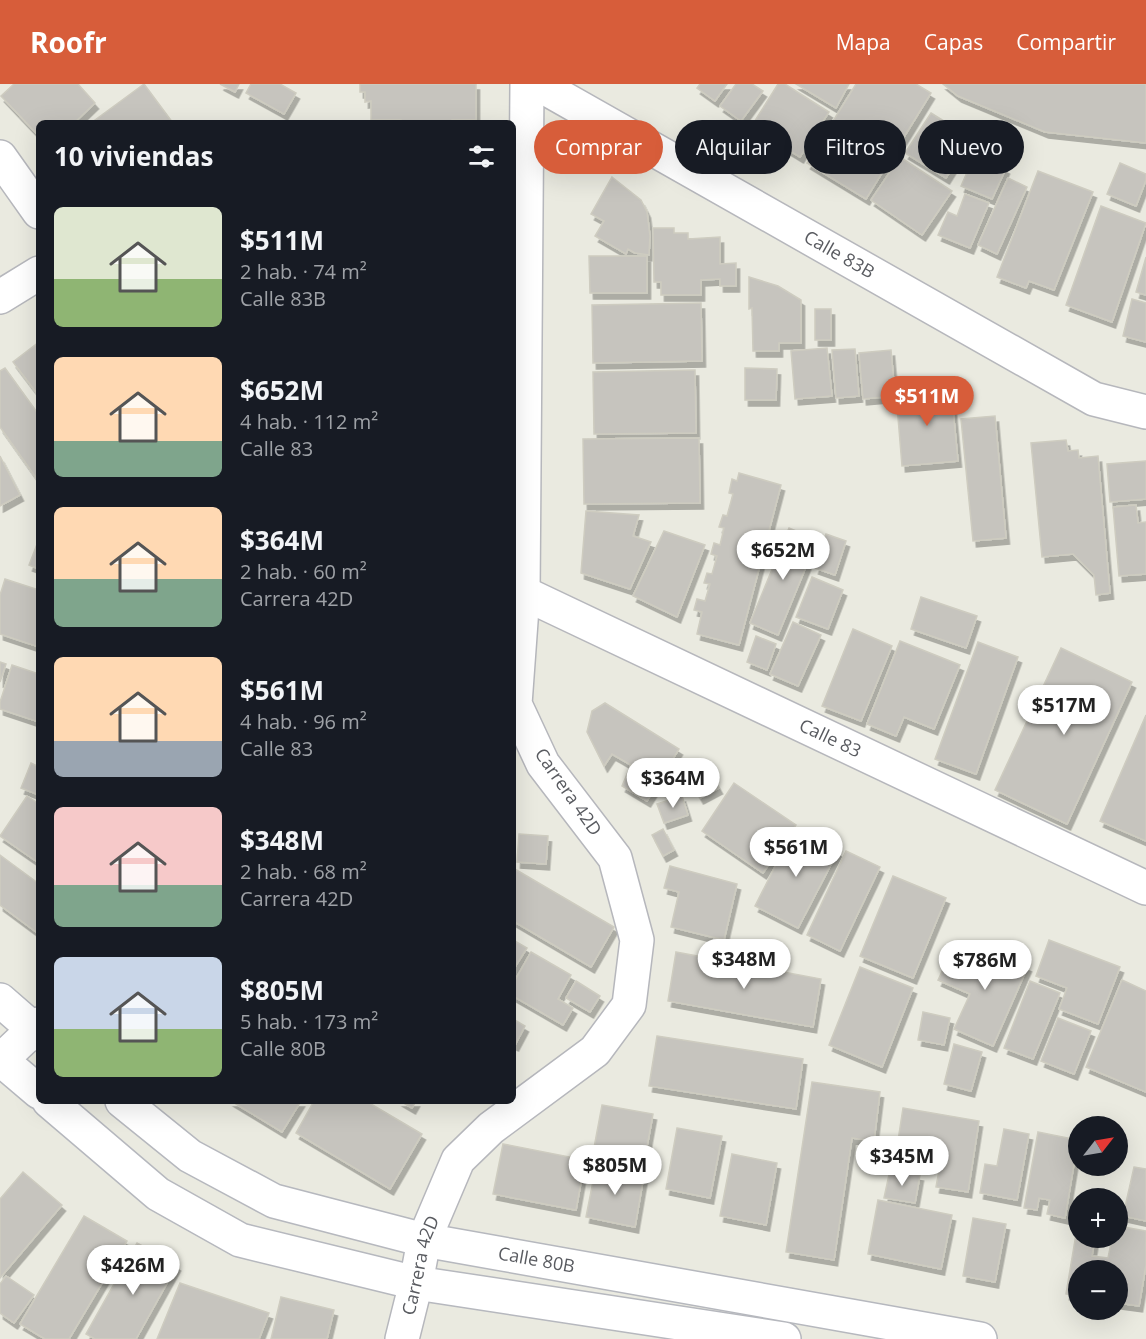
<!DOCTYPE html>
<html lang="es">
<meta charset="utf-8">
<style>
:root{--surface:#171b24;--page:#20242c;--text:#f1f3f6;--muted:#9ea1a6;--accent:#d75d3a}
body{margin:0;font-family:"Open Sans",sans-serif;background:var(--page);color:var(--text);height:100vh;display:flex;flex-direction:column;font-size:22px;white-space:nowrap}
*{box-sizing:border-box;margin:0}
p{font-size:20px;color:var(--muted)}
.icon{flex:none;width:33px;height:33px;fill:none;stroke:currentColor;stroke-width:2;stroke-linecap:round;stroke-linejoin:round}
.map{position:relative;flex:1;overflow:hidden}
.details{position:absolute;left:36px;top:36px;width:480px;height:984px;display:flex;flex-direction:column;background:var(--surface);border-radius:9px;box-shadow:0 6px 24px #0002}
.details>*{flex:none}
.banner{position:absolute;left:534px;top:36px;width:522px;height:54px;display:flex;gap:12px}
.needle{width:39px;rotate:59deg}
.controls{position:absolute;left:1068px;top:1032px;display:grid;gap:12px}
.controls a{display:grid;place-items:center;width:60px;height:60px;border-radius:50%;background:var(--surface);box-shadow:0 6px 24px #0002;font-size:30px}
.price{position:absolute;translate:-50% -51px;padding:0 14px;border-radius:21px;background:#fff;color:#222;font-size:20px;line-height:39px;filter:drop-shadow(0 2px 3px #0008)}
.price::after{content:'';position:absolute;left:50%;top:36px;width:18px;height:14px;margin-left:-9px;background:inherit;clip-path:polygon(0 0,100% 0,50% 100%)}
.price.current{background:var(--accent);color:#fff}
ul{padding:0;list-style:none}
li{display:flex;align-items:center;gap:18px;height:150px;padding:0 18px}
li span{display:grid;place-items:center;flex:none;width:168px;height:120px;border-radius:9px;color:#555}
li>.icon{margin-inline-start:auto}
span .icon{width:72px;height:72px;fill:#fffc;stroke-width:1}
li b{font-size:26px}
h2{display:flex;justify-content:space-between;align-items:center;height:72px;padding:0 18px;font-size:26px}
.chip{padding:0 21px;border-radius:27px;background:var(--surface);box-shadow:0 6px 24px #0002;font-size:21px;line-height:54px}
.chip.current{background:var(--accent);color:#fff}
header{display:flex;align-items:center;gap:36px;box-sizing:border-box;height:84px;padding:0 30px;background:var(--accent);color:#fff}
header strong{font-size:28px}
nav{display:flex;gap:33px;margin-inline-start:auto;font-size:21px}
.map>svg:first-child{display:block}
.building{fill:#c6c4be;stroke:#ceccc0;stroke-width:1.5;filter:url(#shadow)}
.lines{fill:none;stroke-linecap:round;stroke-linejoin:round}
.minor-casing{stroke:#b6b7bc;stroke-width:36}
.secondary-casing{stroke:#b6b8be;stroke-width:36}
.minor{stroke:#fff;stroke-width:33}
.secondary{stroke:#fff;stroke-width:33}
.labels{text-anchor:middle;stroke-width:6;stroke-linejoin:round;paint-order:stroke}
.street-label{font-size:18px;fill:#595b60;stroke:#fff}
</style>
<header>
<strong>Roofr</strong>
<nav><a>Mapa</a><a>Capas</a><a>Compartir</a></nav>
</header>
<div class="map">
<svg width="1146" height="1255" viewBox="0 0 1146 1255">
<defs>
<filter id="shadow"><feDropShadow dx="3.5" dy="6" stdDeviation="0" flood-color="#0004"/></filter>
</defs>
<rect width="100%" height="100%" fill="#eaeae0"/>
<g class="building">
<polygon points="14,0 78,0 95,19 74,39 39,39 39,52 1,12"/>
<polygon points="144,0 173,39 91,39"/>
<polygon points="220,0 239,0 235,8"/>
<polygon points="251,0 280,0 296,9 284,30 246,9"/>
<polygon points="360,0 476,0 476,36 452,36 452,39 401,39 401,36 371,36 371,17 365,18 365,8 360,8"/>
<polygon points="700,0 727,0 715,17 697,4"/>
<polygon points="736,0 752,0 763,7 741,37 720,22"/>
<polygon points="778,0 785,0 829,28 800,73 751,43"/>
<polygon points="796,0 849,0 836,24"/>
<polygon points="856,0 916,0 931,9 866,115 807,79"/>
<polygon points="943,0 1146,0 1146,59 1045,48 958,12"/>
<polygon points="931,29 971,54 946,94 905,69"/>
<polygon points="975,70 1006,84 992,115 961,102"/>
<polygon points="900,73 952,107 922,151 871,116"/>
<polygon points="1120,79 1146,90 1146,96 1136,122 1107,110"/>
<polygon points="1038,87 1093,108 1054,206 1029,197 1026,204 997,193"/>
<polygon points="612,93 641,116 647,128 650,152 649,171 635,169 628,165 626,170 595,152 604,137 591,130"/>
<polygon points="1008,94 1027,103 997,170 978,161"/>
<polygon points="965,110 989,119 970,164 938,151 948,128 957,132"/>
<polygon points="1101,122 1146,139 1112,238 1066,221"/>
<polygon points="653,144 674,144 674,149 688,149 688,155 720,153 720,180 736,179 736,202 720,202 720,195 701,196 701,211 661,211 661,198 654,198"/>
<polygon points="589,172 647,172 647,209 590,209"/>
<polygon points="1146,173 1146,211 1136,208"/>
<polygon points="749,193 778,202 801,216 801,259 779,259 779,267 753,267 752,224 749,225"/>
<polygon points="1132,215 1146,219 1146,258 1123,252"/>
<polygon points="701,219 702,277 593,279 592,221"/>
<rect x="815" y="225" width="16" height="31"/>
<polygon points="39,258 39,312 13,278"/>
<polygon points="827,264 832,312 795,315 791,267"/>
<polygon points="855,265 859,312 836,314 832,266"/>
<polygon points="891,266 895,312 863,315 859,269"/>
<polygon points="5,284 39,331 39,393 37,395 0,343 0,287"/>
<polygon points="745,284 777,285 776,316 745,316"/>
<polygon points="695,286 696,349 594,350 593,288"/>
<polygon points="951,305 958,377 902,382 896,309"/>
<polygon points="995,332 1006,454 973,457 961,335"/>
<polygon points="699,354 700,419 584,420 583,355"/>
<polygon points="1066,356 1068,367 1078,366 1079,374 1098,372 1110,509 1096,511 1094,491 1073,470 1042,473 1031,359"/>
<polygon points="0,372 20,411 0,422"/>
<polygon points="1146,377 1146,415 1110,418 1107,380"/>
<polygon points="739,389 781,401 739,561 697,550 702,528 694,526 697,515 705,517 710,500 704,499 707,489 712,490 717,472 711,470 714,459 720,461 724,444 719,443 723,431 727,432 733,410 729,409 732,395 737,397"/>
<polygon points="1136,421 1138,439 1146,438 1146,490 1119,492 1113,423"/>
<polygon points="586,427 639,431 633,452 651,458 630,505 581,489"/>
<polygon points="789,444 817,456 778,551 750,539"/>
<polygon points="664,447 705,461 677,533 633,512"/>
<polygon points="826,450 846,457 835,491 815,484"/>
<polygon points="39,455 39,485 29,481"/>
<polygon points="812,493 843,506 828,545 796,533"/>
<polygon points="5,495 39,506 39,563 0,550 0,511"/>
<polygon points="921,513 977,532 966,564 911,545"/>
<polygon points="793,538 821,551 798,602 770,590"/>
<polygon points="853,545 892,562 861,637 822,622"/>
<polygon points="756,552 776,560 767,586 747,578"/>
<polygon points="900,557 960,581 934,645 904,633 896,652 867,640"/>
<polygon points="978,558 1018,573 976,690 935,675"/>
<polygon points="1061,564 1132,598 1067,740 995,706"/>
<polygon points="0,578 6,580 0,598"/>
<polygon points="12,581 39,590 39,638 0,625 0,618"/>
<polygon points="605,619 679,665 647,717 622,702 631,681 612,670 604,682 587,648 592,627"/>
<polygon points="1146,631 1146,757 1100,737"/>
<polygon points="31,679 39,683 39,711 21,704"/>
<polygon points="714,695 719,704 700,714 695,705"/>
<polygon points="734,699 796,741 763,789 702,747"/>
<polygon points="27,712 39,720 39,779 0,752"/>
<polygon points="682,712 688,731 664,739 657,720"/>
<polygon points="663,745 674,766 663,772 652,751"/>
<polygon points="794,745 838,767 798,844 755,822"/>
<polygon points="519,750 548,752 546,780 517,778"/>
<polygon points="846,767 880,783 840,867 807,851"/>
<polygon points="0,771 39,800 39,850 0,821"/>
<polygon points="670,782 737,800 724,856 671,843 679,808 664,804"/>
<polygon points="513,784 614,843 591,883 513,837"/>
<polygon points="893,792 946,814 913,894 860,872"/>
<polygon points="513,856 527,864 513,886"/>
<polygon points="1049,856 1120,883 1098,940 1059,925 1067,904 1036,892"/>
<polygon points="974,858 1028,882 993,962 954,945 970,910 938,896 946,879 962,886"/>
<polygon points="531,868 571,891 558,915 573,924 563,941 513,912 513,900"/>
<polygon points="676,868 821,895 813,943 668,917"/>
<polygon points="860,883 913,904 882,983 829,961"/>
<polygon points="1122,896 1146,907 1146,1008 1086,983"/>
<polygon points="576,897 600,912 590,928 566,914"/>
<polygon points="1030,897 1060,909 1033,975 1004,964"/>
<polygon points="923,928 950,934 944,961 918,956"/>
<polygon points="1058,934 1091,947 1074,990 1041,977"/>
<polygon points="513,935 525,942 515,961 513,960"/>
<polygon points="657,952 803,975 796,1025 649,1002"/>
<polygon points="954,960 982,968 971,1007 944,1000"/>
<polygon points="812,998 880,1008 874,1057 852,1054 834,1176 786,1168"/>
<polygon points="231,1017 301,1017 282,1048"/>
<polygon points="314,1017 366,1017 422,1050 390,1105 296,1049"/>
<polygon points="400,1017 416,1017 412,1024"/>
<polygon points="602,1021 653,1030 644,1079 593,1069"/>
<polygon points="903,1024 979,1037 968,1108 936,1103 942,1071 897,1063"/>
<polygon points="677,1044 722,1052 710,1114 666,1105"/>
<polygon points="1004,1045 1029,1050 1017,1116 980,1109 985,1080 997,1082"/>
<polygon points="1038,1048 1078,1056 1065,1134 1047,1130 1050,1116 1039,1114 1037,1126 1024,1124"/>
<polygon points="503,1060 585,1076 576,1126 493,1110"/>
<polygon points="732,1070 777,1079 766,1141 720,1132"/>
<polygon points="596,1082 644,1091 635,1143 586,1133"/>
<polygon points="1134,1083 1146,1085 1146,1137 1123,1132"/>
<polygon points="890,1086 920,1091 915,1119 884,1114"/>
<polygon points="23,1088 62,1121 0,1194 0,1115"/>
<polygon points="878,1116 952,1131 941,1185 868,1170"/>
<polygon points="84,1132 127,1157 69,1255 45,1255 20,1240"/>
<polygon points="973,1134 1006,1140 995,1198 963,1192"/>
<polygon points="1078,1138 1078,1154 1095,1154 1092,1172 1108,1174 1112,1154 1118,1154 1118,1142 1146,1147 1146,1181 1139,1222 1118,1219 1118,1186 1078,1186 1078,1212 1066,1210"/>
<polygon points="137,1159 177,1181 136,1255 95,1255 86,1250"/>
<polygon points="6,1192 34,1211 14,1239 0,1229 0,1200"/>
<polygon points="180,1199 269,1229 259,1255 157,1255"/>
<polygon points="281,1213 334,1226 327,1255 271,1255"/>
</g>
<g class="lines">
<g class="minor-casing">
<g id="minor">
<path id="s1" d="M538 0 1094 315 1146 328"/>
<polyline points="0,73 39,128"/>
<polyline points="0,213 39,189"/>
<path id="s2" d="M513 504 1146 804"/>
<polyline points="1,976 39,940"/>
<path id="s3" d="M402 1255 416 1199 424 1156 458 1076 491 1044 595 967 629 921 637 856 615 774 543 680 515 620 523 510 527 0"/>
</g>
</g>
<g class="secondary-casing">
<g id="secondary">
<polyline points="0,916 39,950"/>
<polyline points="0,975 39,1008"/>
<polyline points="49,1017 158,1110 240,1156 416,1199 784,1255"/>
<path id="s4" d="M122 1017 190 1072 274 1117 424 1156 980 1255"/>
</g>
</g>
<use href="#minor" class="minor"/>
<use href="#secondary" class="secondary"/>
</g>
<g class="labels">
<g class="street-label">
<text dy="6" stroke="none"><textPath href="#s1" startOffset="346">Calle 83B</textPath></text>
<text dy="6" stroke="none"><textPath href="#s2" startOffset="351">Calle 83</textPath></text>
<text transform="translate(568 708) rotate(55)" y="6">Carrera 42D</text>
<text dy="6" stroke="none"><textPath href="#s4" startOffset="452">Calle 80B</textPath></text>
<text dy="6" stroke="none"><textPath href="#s3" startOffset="76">Carrera 42D</textPath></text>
</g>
</g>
</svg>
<div class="controls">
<a><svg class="needle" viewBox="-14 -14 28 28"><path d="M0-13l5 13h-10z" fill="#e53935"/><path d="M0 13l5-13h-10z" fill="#9ea1a6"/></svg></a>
<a>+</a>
<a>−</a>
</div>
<b class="price current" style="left:927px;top:343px">$511M</b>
<b class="price" style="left:783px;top:497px">$652M</b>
<b class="price" style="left:1064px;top:652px">$517M</b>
<b class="price" style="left:673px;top:725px">$364M</b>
<b class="price" style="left:796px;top:794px">$561M</b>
<b class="price" style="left:744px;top:906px">$348M</b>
<b class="price" style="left:985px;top:907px">$786M</b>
<b class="price" style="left:902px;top:1103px">$345M</b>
<b class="price" style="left:615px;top:1112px">$805M</b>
<b class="price" style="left:133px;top:1212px">$426M</b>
<div class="banner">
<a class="chip current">Comprar</a>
<a class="chip">Alquilar</a>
<a class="chip">Filtros</a>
<a class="chip">Nuevo</a>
</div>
<section class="details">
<h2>10 viviendas<svg class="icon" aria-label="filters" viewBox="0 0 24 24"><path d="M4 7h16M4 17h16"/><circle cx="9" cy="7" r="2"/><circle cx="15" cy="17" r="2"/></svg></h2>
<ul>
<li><span style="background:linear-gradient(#dfe7d0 60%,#8fb573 0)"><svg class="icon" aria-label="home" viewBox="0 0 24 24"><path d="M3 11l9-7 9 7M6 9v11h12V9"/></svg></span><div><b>$511M</b><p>2 hab. · 74 m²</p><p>Calle 83B</p></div></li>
<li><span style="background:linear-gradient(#ffd9b3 70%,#7fa58c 0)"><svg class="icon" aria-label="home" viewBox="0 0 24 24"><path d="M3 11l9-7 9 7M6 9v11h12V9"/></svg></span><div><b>$652M</b><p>4 hab. · 112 m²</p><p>Calle 83</p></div></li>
<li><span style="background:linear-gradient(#ffd9b3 60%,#7fa58c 0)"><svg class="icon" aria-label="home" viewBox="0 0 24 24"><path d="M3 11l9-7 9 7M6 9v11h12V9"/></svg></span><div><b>$364M</b><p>2 hab. · 60 m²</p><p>Carrera 42D</p></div></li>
<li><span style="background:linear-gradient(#ffd9b3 70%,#9aa5b1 0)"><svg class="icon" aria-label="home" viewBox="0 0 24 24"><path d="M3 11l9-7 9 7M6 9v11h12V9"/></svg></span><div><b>$561M</b><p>4 hab. · 96 m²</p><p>Calle 83</p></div></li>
<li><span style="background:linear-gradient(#f6c9c9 65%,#7fa58c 0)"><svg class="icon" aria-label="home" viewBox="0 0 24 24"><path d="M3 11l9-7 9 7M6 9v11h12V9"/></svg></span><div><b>$348M</b><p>2 hab. · 68 m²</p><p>Carrera 42D</p></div></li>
<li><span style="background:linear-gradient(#c9d6e8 60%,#8fb573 0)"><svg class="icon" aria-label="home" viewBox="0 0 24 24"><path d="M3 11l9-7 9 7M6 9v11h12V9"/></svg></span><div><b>$805M</b><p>5 hab. · 173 m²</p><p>Calle 80B</p></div></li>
</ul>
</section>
</div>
